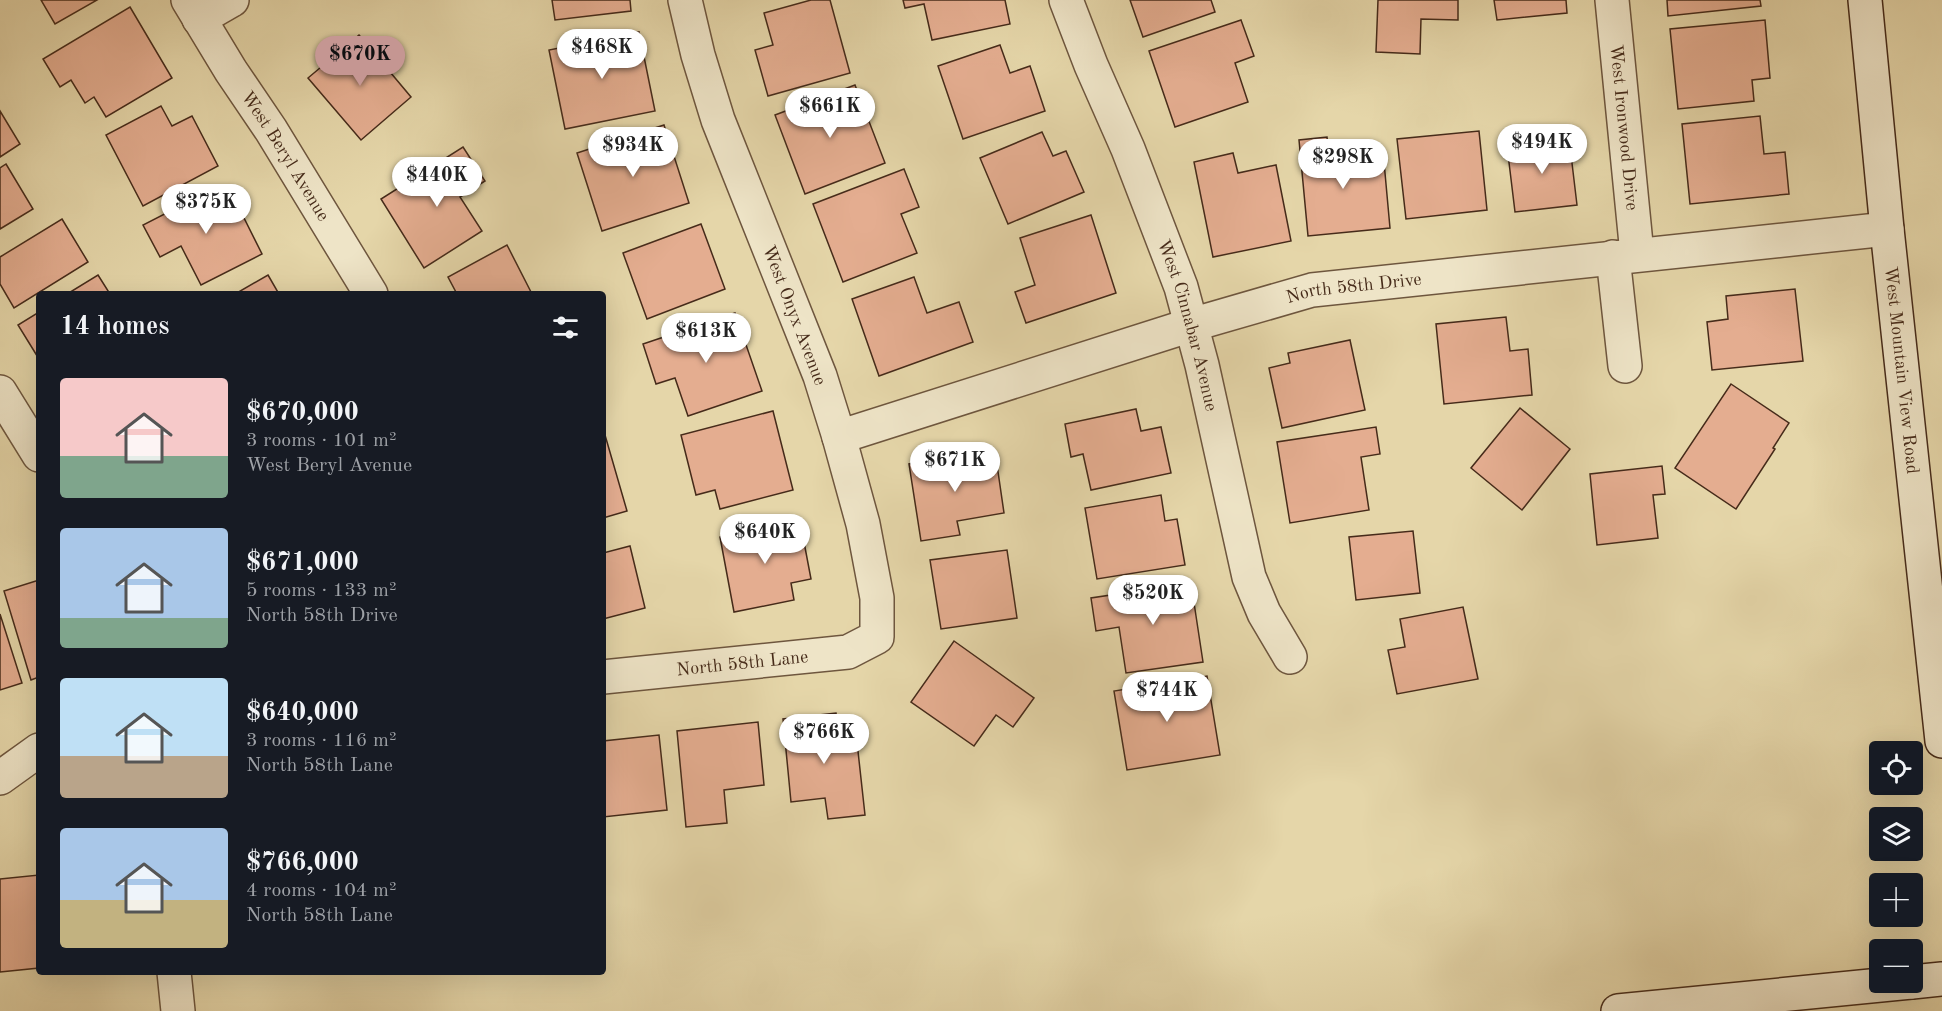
<!DOCTYPE html>
<meta charset="utf-8">
<style>
:root{--surface:#171b24;--page:#242831;--text:#f1f3f6;--muted:#9ea1a6;--accent:#c59692}
body{margin:0;font-family:"Old Standard TT",serif;background:var(--page);color:var(--text);height:100vh;display:flex;flex-direction:column;font-size:22px;white-space:nowrap}
*{box-sizing:border-box;margin:0}
p{font-size:20px;color:var(--muted)}
.icon{flex:none;width:33px;height:33px;fill:none;stroke:currentColor;stroke-width:2;stroke-linecap:round;stroke-linejoin:round}
.map{position:relative;flex:1;overflow:hidden}
.sheet{position:absolute;left:36px;top:291px;width:570px;height:684px;display:flex;flex-direction:column;background:var(--surface);border-radius:6px;box-shadow:0 6px 24px #0002}
.sheet>*{flex:none}
.fabs{position:absolute;left:1869px;top:741px;display:grid;gap:12px}
.fabs a{display:grid;place-items:center;width:54px;height:54px;border-radius:6px;background:var(--surface);box-shadow:0 6px 24px #0002;font-size:30px}
.price{position:absolute;translate:-50% -51px;padding:0 14px;border-radius:21px;background:#fff;color:#222;font-size:20px;line-height:39px;filter:drop-shadow(0 2px 3px #0008)}
.price::after{content:'';position:absolute;left:50%;top:36px;width:18px;height:14px;margin-left:-9px;background:inherit;clip-path:polygon(0 0,100% 0,50% 100%)}
.price.selected{background:var(--accent);color:#111}
ul{padding:0;list-style:none}
li{display:flex;align-items:center;gap:18px;height:150px;padding:0 24px}
li span{display:grid;place-items:center;flex:none;width:168px;height:120px;border-radius:6px;color:#555}
li>.icon{margin-inline-start:auto}
span .icon{width:72px;height:72px;fill:#fffc;stroke-width:1}
li b{font-size:26px}
h2{display:flex;justify-content:space-between;align-items:center;height:72px;padding:0 24px;font-size:26px}
.map>svg:first-child{display:block}
.building{fill:#e4ad90;stroke:#462b1a;stroke-width:1.5}
.lines{fill:none;stroke-linecap:round;stroke-linejoin:round}
.street-casing{stroke:#6e563e;stroke-width:36}
.secondary-casing{stroke:#462b1a;stroke-width:36}
.street{stroke:#eee4c7;stroke-width:33}
.secondary{stroke:#eee4c7;stroke-width:33}
.labels{text-anchor:middle;stroke-width:5;stroke-linejoin:round;paint-order:stroke}
.street-label{font-size:18px;fill:#462b1a;stroke:#eee4c7}
</style>
<div class="map">
<svg width="1942" height="1011" viewBox="0 0 1942 1011">
<rect width="100%" height="100%" fill="#e5d6a9"/>
<filter id="stains"><feTurbulence type="fractalNoise" baseFrequency=".00333" numOctaves="4"/><feColorMatrix values="0 0 0 0 .2 0 0 0 0 .09 0 0 0 0 .02 0 0 0 .5 -.17"/></filter>
<radialGradient id="worn" r=".72"><stop offset=".6" stop-color="#630" stop-opacity="0"/><stop offset="1" stop-color="#630" stop-opacity=".3"/></radialGradient>
<g class="building">
<polygon points="41,0 97,0 55,24"/>
<polygon points="552,0 630,0 631,11 555,20"/>
<polygon points="811,0 830,0 850,73 768,96 755,50 773,45 764,13"/>
<polygon points="903,0 1005,0 1010,24 932,40 924,4 905,8"/>
<polygon points="1130,0 1211,0 1215,12 1143,37"/>
<polygon points="1378,0 1458,0 1458,20 1421,19 1420,54 1376,52"/>
<polygon points="1494,0 1566,0 1567,13 1497,20"/>
<polygon points="1667,0 1760,0 1761,6 1668,16"/>
<polygon points="130,7 172,78 106,117 94,97 85,103 71,80 60,87 43,59"/>
<polygon points="1241,20 1254,56 1235,63 1248,102 1175,127 1149,51"/>
<polygon points="1765,20 1770,78 1752,80 1754,101 1678,109 1670,29"/>
<polygon points="639,32 655,111 565,129 549,50"/>
<polygon points="359,35 411,97 361,140 308,78"/>
<polygon points="1000,45 1010,73 1030,66 1045,111 963,139 938,66"/>
<polygon points="855,85 885,163 805,194 775,115"/>
<polygon points="161,106 172,126 192,116 218,166 143,206 106,135"/>
<polygon points="0,111 20,144 0,157"/>
<polygon points="1760,116 1764,154 1785,152 1789,194 1690,204 1682,124"/>
<polygon points="664,125 689,203 602,231 577,153"/>
<polygon points="1479,131 1487,210 1406,219 1397,139"/>
<polygon points="1042,132 1053,156 1066,151 1084,192 1008,224 980,158"/>
<polygon points="1327,137 1329,156 1383,151 1390,228 1308,236 1299,140"/>
<polygon points="1569,138 1577,205 1515,212 1507,146"/>
<polygon points="463,147 485,181 460,197 482,231 424,268 381,199"/>
<polygon points="1233,153 1238,173 1276,165 1291,241 1213,257 1194,162"/>
<polygon points="6,164 33,209 0,229 0,168"/>
<polygon points="904,169 919,207 901,214 917,253 843,282 813,204"/>
<polygon points="221,185 231,207 237,204 262,254 201,285 181,246 160,257 143,225"/>
<polygon points="1091,215 1116,293 1026,323 1015,292 1035,285 1020,238"/>
<polygon points="62,219 88,262 14,308 0,284 0,257"/>
<polygon points="701,224 725,289 647,319 623,253"/>
<polygon points="507,245 532,294 457,294 448,277"/>
<polygon points="98,275 110,294 67,294"/>
<polygon points="268,275 279,294 235,294"/>
<polygon points="914,277 927,313 959,302 973,342 879,376 852,299"/>
<polygon points="1795,289 1803,361 1712,370 1707,322 1728,319 1726,296"/>
<polygon points="39,312 39,359 18,325"/>
<polygon points="735,313 762,391 688,416 675,378 656,384 643,344"/>
<polygon points="1506,317 1510,351 1528,349 1532,395 1444,404 1436,324"/>
<polygon points="1350,340 1365,410 1282,428 1269,368 1290,363 1288,353"/>
<polygon points="1731,384 1789,423 1773,448 1775,449 1736,509 1675,468"/>
<polygon points="1520,408 1570,449 1522,510 1471,468"/>
<polygon points="1136,409 1141,431 1161,427 1171,473 1091,490 1083,454 1071,457 1065,424"/>
<polygon points="773,411 793,490 720,509 715,490 696,495 681,435"/>
<polygon points="1376,427 1380,454 1361,457 1369,510 1290,523 1277,442"/>
<polygon points="605,435 627,511 603,518 603,436"/>
<polygon points="995,451 1004,513 957,521 960,535 921,541 909,464"/>
<polygon points="1662,466 1665,494 1653,495 1658,538 1597,545 1590,474"/>
<polygon points="1161,495 1165,521 1177,519 1185,565 1097,579 1085,508"/>
<polygon points="800,521 811,579 791,583 794,600 734,612 720,537"/>
<polygon points="1413,531 1420,593 1356,600 1349,537"/>
<polygon points="630,546 645,608 603,619 603,553"/>
<polygon points="1007,550 1017,618 941,629 930,560"/>
<polygon points="39,580 39,677 31,680 4,591"/>
<polygon points="1191,583 1203,662 1126,673 1119,627 1096,631 1091,598"/>
<polygon points="1463,607 1478,679 1397,694 1388,650 1405,647 1400,619"/>
<polygon points="0,614 22,683 0,690"/>
<polygon points="954,641 1034,698 1013,727 996,715 974,746 911,702"/>
<polygon points="1207,676 1220,755 1127,770 1114,691"/>
<polygon points="836,713 839,735 856,733 865,815 828,819 825,798 791,802 783,719"/>
<polygon points="758,722 764,785 724,790 727,823 686,827 677,731"/>
<polygon points="659,735 667,810 603,817 603,741"/>
<polygon points="39,875 39,968 0,972 0,879"/>
</g>
<g class="lines">
<g class="street-casing">
<g id="street">
<path id="s1" d="M188 0 231 71 271 130 371 294"/>
<path id="s2" d="M1066 0 1091 65 1128 149 1181 287 1202 365 1249 577 1264 613 1290 657"/>
<path id="s3" d="M1612 0 1637 254"/>
<polyline points="199,19 232,0"/>
<polyline points="1613,257 1625,366"/>
<polyline points="0,392 39,455"/>
<path id="s4" d="M839 437 1191 325 1312 290 1887 229"/>
<path id="s5" d="M603 677 848 652 877 637V598L863 524 839 437 820 376 718 120 698 55 685 0"/>
<polyline points="0,778 39,750"/>
<polyline points="174,972 178,1011"/>
</g>
</g>
<g class="secondary-casing">
<g id="secondary">
<path id="s6" d="M1865 0 1887 229 1942 741"/>
<polyline points="1912,982 1942,979"/>
<polyline points="1618,1011 1911,982"/>
</g>
</g>
<use href="#street" class="street"/>
<use href="#secondary" class="secondary"/>
</g>
<g class="labels">
<g class="street-label">
<text dy="6" stroke="none"><textPath href="#s3" startOffset="128">West Ironwood Drive</textPath></text>
<text dy="6" stroke="none"><textPath href="#s1" startOffset="184">West Beryl Avenue</textPath></text>
<text dy="6" stroke="none"><textPath href="#s4" startOffset="537">North 58th Drive</textPath></text>
<text transform="translate(795 315) rotate(69)" y="6">West Onyx Avenue</text>
<text dy="6" stroke="none"><textPath href="#s2" startOffset="348">West Cinnabar Avenue</textPath></text>
<text dy="6" stroke="none"><textPath href="#s6" startOffset="372">West Mountain View Road</textPath></text>
<text dy="6" stroke="none"><textPath href="#s5" startOffset="140">North 58th Lane</textPath></text>
</g>
</g>
<rect width="100%" height="100%" filter="url(#stains)"/>
<rect width="100%" height="100%" fill="url(#worn)"/>
</svg>
<div class="fabs">
<a><svg class="icon" aria-label="locate" viewBox="0 0 24 24"><circle cx="12" cy="12" r="6"/><path d="M12 2v4M12 18v4M2 12h4M18 12h4"/></svg></a>
<a><svg class="icon" aria-label="layers" viewBox="0 0 24 24"><path d="M12 4l9 5-9 5-9-5zM3 14l9 5 9-5"/></svg></a>
<a>+</a>
<a>−</a>
</div>
<b class="price" style="left:602px;top:80px">$468K</b>
<b class="price selected" style="left:360px;top:87px">$670K</b>
<b class="price" style="left:830px;top:139px">$661K</b>
<b class="price" style="left:1542px;top:175px">$494K</b>
<b class="price" style="left:633px;top:178px">$934K</b>
<b class="price" style="left:1343px;top:190px">$298K</b>
<b class="price" style="left:437px;top:208px">$440K</b>
<b class="price" style="left:206px;top:235px">$375K</b>
<b class="price" style="left:706px;top:364px">$613K</b>
<b class="price" style="left:955px;top:493px">$671K</b>
<b class="price" style="left:765px;top:565px">$640K</b>
<b class="price" style="left:1153px;top:626px">$520K</b>
<b class="price" style="left:1167px;top:723px">$744K</b>
<b class="price" style="left:824px;top:765px">$766K</b>
<section class="sheet">
<h2>14 homes<svg class="icon" aria-label="filters" viewBox="0 0 24 24"><path d="M4 7h16M4 17h16"/><circle cx="9" cy="7" r="2"/><circle cx="15" cy="17" r="2"/></svg></h2>
<ul>
<li><span style="background:linear-gradient(#f6c9c9 65%,#7fa58c 0)"><svg class="icon" aria-label="home" viewBox="0 0 24 24"><path d="M3 11l9-7 9 7M6 9v11h12V9"/></svg></span><div><b>$670,000</b><p>3 rooms · 101 m²</p><p>West Beryl Avenue</p></div></li>
<li><span style="background:linear-gradient(#a9c7e8 75%,#7fa58c 0)"><svg class="icon" aria-label="home" viewBox="0 0 24 24"><path d="M3 11l9-7 9 7M6 9v11h12V9"/></svg></span><div><b>$671,000</b><p>5 rooms · 133 m²</p><p>North 58th Drive</p></div></li>
<li><span style="background:linear-gradient(#bfe0f5 65%,#b9a48a 0)"><svg class="icon" aria-label="home" viewBox="0 0 24 24"><path d="M3 11l9-7 9 7M6 9v11h12V9"/></svg></span><div><b>$640,000</b><p>3 rooms · 116 m²</p><p>North 58th Lane</p></div></li>
<li><span style="background:linear-gradient(#a9c7e8 60%,#c2b280 0)"><svg class="icon" aria-label="home" viewBox="0 0 24 24"><path d="M3 11l9-7 9 7M6 9v11h12V9"/></svg></span><div><b>$766,000</b><p>4 rooms · 104 m²</p><p>North 58th Lane</p></div></li>
</ul>
</section>
</div>
